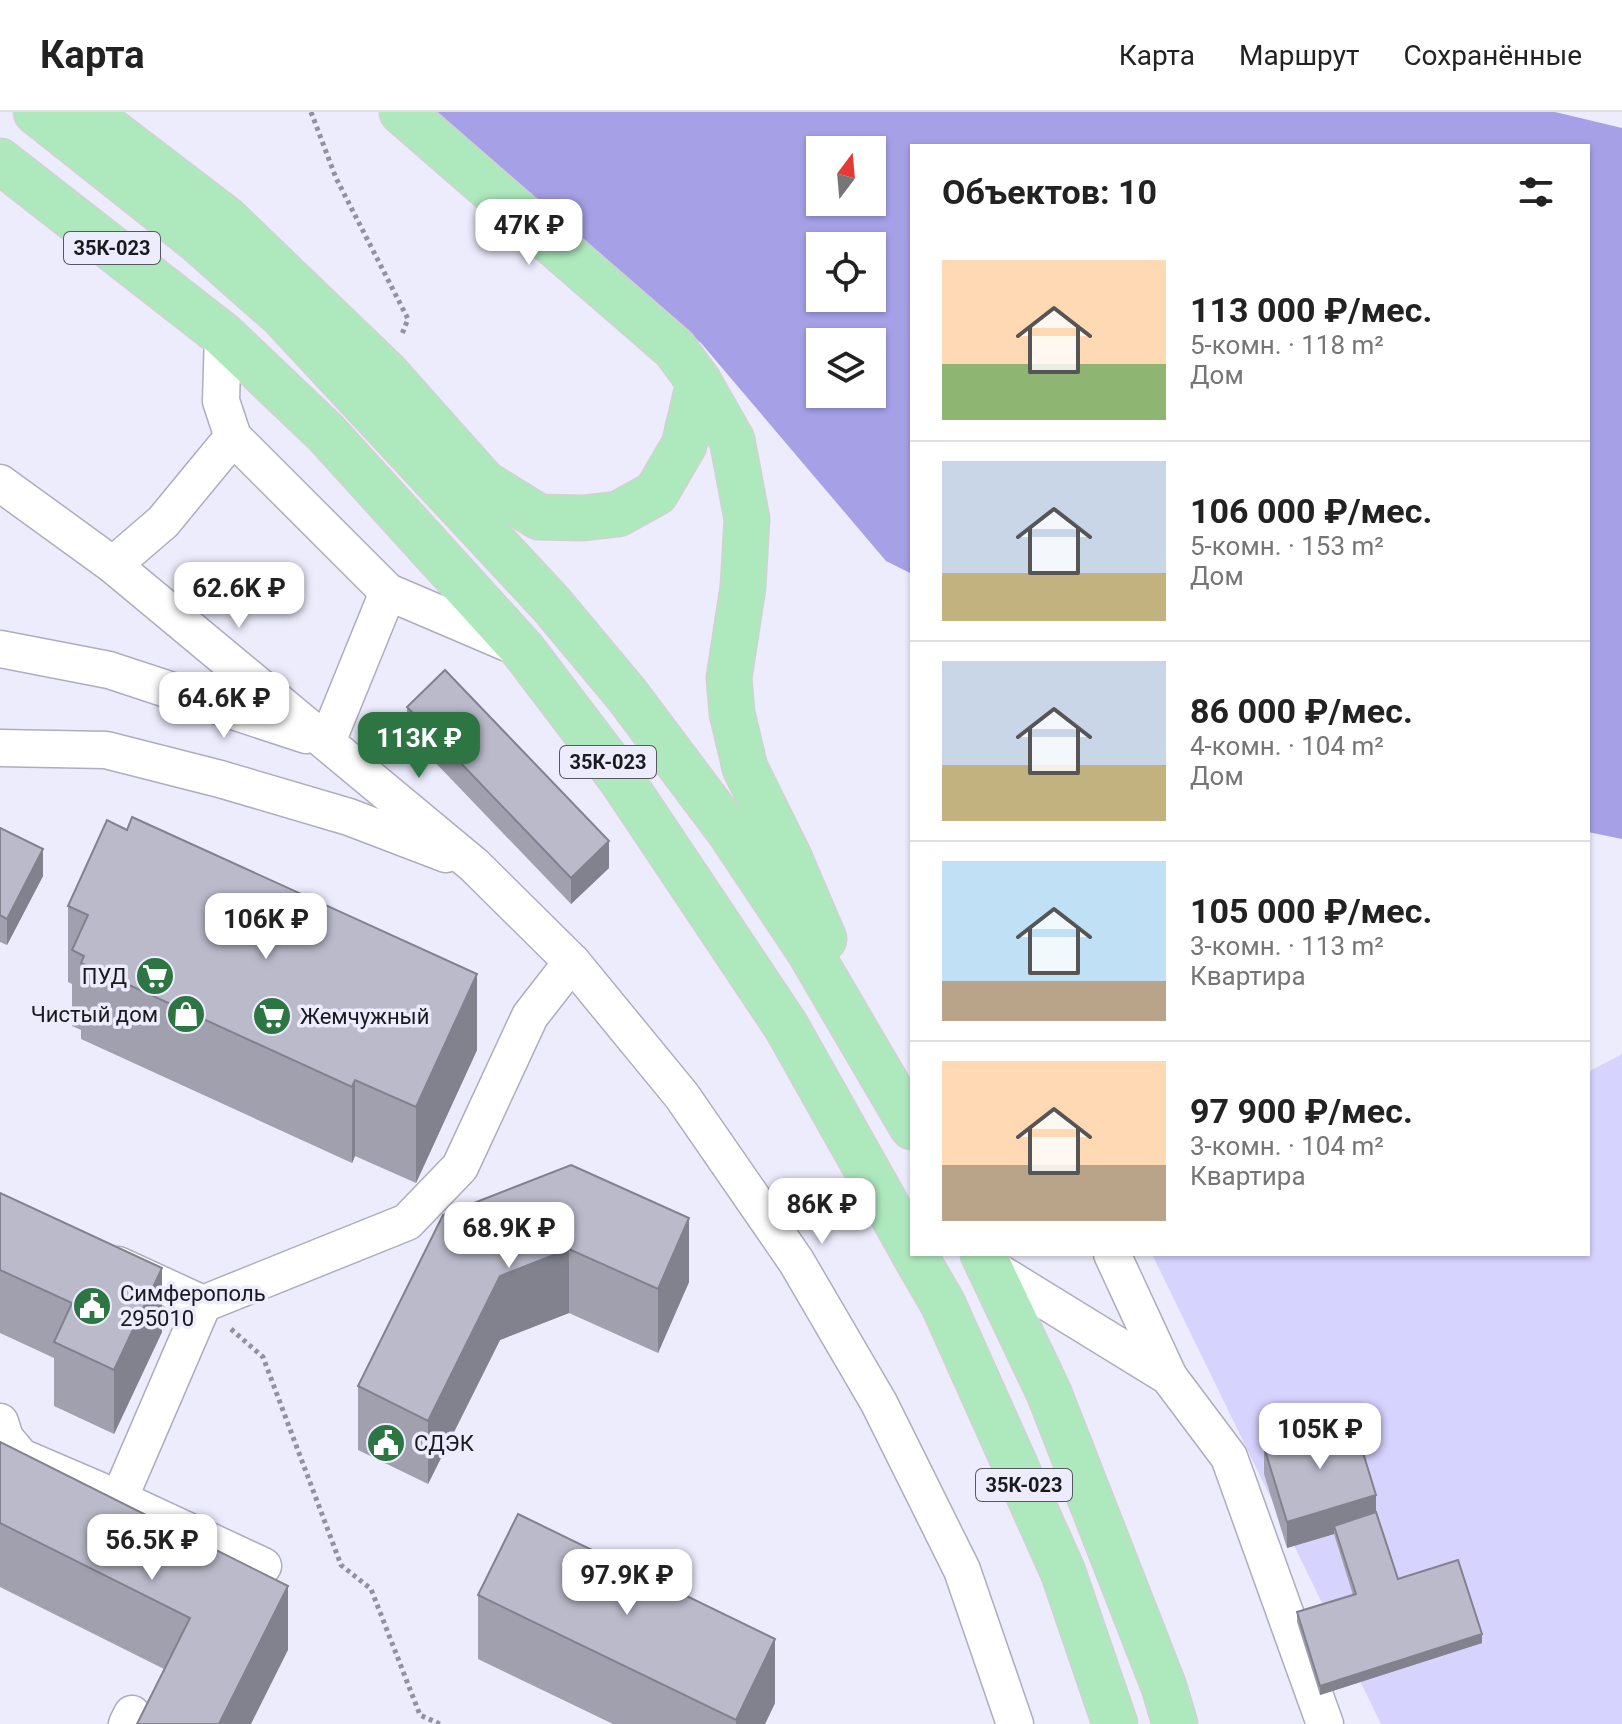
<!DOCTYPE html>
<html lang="ru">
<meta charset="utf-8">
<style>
:root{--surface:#fff;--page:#f6f6f6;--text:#222;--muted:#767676;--line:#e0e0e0;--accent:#2d7644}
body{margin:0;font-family:Roboto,sans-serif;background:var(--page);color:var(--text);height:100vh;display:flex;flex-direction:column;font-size:30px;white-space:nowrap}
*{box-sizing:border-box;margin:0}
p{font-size:26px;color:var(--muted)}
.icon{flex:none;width:44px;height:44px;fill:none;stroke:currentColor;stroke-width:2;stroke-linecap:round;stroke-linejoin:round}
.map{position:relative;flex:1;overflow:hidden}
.side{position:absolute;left:910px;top:32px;width:680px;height:1112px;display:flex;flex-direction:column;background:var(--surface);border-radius:0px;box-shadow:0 2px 6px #0004}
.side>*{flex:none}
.needle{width:52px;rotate:16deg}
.fabs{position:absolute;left:806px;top:24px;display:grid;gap:16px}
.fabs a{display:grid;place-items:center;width:80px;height:80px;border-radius:0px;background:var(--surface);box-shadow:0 2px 6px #0004;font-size:40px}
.price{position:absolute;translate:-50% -68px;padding:0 18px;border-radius:16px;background:#fff;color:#222;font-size:26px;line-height:52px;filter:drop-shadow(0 2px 4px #0008)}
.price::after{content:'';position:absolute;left:50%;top:48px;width:24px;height:18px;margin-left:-12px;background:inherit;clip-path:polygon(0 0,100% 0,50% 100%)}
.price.active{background:var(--accent);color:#fff}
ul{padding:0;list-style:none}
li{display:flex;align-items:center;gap:24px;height:200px;padding:0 32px}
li+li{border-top:2px solid var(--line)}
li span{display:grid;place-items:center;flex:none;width:224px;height:160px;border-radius:0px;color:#555}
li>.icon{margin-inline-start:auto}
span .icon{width:96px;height:96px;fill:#fffc;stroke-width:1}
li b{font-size:34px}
h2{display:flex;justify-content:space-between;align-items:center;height:96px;padding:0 32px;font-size:34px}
header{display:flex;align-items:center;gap:48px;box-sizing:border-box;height:112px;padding:0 40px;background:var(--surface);border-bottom:2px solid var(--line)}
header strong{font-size:38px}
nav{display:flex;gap:44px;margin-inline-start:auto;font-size:28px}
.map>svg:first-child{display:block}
.green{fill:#d6d3fe}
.forest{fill:#a6a0e7;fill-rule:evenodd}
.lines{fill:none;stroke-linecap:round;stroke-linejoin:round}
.minor-casing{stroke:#aeadbe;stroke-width:39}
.major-casing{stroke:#d1d1d2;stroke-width:47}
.path{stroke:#92929e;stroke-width:5;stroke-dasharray:4 4;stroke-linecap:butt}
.minor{stroke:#fff;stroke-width:36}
.major{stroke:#aee9be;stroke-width:44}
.wall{fill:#a0a0af}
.shaded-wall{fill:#82828e}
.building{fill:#babacb;stroke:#82828e;stroke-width:2}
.labels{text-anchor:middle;stroke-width:7;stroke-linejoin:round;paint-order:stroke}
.shield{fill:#ececfd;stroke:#585862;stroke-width:2}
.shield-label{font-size:20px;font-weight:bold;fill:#19191f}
.poi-label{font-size:22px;fill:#19191f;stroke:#ececfd;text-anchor:start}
</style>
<header>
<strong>Карта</strong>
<nav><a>Карта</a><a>Маршрут</a><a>Сохранённые</a></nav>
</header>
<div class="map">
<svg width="1622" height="1612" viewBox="0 0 1622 1612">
<rect width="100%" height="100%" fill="#ececfd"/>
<polygon class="green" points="1622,942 1622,1612 1381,1612 1152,1142 1588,1142 1588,960"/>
<path class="forest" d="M432 0H1555L1622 16V727L1588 720V34H912V462L886 449 701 231ZM820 38H872V90H820ZM820 134H872V186H820ZM820 230H872V282H820Z"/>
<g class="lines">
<g class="minor-casing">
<g id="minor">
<polyline points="223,223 221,289 233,325 388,480 517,535"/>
<polyline points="0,371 113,453 474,753 572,850 682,984 796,1149 879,1291 962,1458 1015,1612"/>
<polyline points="113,453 163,410 233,325"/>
<polyline points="0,537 109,558 306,623"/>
<polyline points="327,630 388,480"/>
<polyline points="0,636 106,638 220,667 349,705 446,742"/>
<polyline points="1112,1142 1169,1265"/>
<polyline points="118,1153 203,1192 407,1110 460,1055 530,904 572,850"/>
<polyline points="990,1155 1169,1265 1229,1345 1325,1612"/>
<polyline points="203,1192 119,1387 263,1454"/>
<polyline points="0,1310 5,1326 21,1345 119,1387"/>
<polyline points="127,1612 132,1602"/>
</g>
</g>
<g class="major-casing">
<g id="major">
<polyline points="36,0 196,127 282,203 551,492 627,583 729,719 809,839 912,1015"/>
<polyline points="86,0 226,107 386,261 484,371 539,405 583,406 618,402 656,381 684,333 699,270"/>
<polyline points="402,0 675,237 699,270 732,328 747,407 743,475 729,566 732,601 745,656 789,745 824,827"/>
<polyline points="0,49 223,223 326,321 523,538 621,667 786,914 912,1138"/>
<polyline points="914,1142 943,1192 1063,1460 1115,1612"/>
<polyline points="983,1142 1049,1281 1164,1575 1175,1612"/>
</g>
</g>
<g class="path">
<polyline points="311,0 336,66 408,207 402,222"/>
<polyline points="231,1217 263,1245 341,1453 371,1477 420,1603 440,1612"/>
</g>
<use href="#minor" class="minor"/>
<use href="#major" class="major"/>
</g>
<g class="wall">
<polygon points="407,595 609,756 571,792 407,621"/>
<polygon points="0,716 43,764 7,833 0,830"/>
<polygon points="68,794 477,938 416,1071 355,1044 352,1051 81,927 81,918 72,914 72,872 68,870"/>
<polygon points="571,1053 689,1170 658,1241 569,1201 500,1228 428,1372 358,1338 358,1274"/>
<polygon points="0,1081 162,1220 114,1322 54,1294 54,1246 0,1221"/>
<polygon points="0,1330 288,1538 164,1557 0,1475"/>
<polygon points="1264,1335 1376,1400 1398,1467 1482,1531 1320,1583 1297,1510 1297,1500 1353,1483 1334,1422 1287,1436 1264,1362"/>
<polygon points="478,1483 775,1591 765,1612 613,1612 478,1547"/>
</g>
<g class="shaded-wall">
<polygon points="609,729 609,756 571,792 571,766"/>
<polygon points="43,737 43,764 7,833 7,807"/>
<polygon points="477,862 477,938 416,1071 416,995"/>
<polygon points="355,968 355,1044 352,1051 352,975"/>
<polygon points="689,1106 689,1170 658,1241 658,1177"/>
<polygon points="569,1137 569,1201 500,1228 428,1372 428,1309 500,1164"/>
<polygon points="162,1156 162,1220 114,1322 114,1258"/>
<polygon points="1376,1383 1376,1409 1334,1414 1334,1422 1287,1436 1287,1410"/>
<polygon points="288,1474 288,1538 251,1612 219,1612"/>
<polygon points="1482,1522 1482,1531 1320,1583 1320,1574"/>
<polygon points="775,1527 775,1591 765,1612 736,1612 736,1608"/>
</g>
<g class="building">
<polygon points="445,558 609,729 571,766 407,595"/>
<polygon points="132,705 477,862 416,995 355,968 352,975 81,851 84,844 72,838 88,803 68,794 107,708 127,718"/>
<polygon points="0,716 43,737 7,807 0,803"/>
<polygon points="571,1053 689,1106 658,1177 569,1137 500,1164 428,1309 358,1274 443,1103"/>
<polygon points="0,1081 162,1156 114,1258 54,1230 72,1191 0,1158"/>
<polygon points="1353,1308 1376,1383 1287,1410 1264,1335"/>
<polygon points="0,1330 288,1474 219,1612 137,1612 190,1506 0,1411"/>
<polygon points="1376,1400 1398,1467 1458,1448 1482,1522 1320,1574 1297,1500 1356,1482 1334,1414"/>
<polygon points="518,1402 775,1527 736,1608 478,1483"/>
</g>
<defs>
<g id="supermarket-disc" transform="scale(2)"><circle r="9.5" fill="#2d7644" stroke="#ececfd"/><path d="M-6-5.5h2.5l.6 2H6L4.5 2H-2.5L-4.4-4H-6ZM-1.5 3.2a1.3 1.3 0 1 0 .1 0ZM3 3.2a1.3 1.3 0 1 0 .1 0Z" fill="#fff"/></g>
<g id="shop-disc" transform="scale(2)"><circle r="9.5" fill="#2d7644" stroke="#ececfd"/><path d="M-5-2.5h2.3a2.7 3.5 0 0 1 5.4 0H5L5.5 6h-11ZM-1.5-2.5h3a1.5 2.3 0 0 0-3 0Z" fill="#fff"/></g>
<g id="civic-disc" transform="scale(2)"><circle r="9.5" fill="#2d7644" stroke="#ececfd"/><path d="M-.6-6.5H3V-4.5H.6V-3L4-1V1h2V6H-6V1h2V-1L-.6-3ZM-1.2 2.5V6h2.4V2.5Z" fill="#fff"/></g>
</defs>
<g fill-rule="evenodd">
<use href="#supermarket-disc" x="155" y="864"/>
<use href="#shop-disc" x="186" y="902"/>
<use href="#supermarket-disc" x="272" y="904"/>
<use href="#civic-disc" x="92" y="1194"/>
<use href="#civic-disc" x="386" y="1331"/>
</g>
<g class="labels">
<g class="shield">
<rect x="64" y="120" width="96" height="32" rx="6"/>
<rect x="560" y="634" width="96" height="32" rx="6"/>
<rect x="976" y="1357" width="96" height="32" rx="6"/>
</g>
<g class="shield-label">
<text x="112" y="143">35К-023</text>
<text x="608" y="657">35К-023</text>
<text x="1024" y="1380">35К-023</text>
</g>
<g class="poi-label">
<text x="127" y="872" text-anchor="end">ПУД</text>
<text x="158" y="910" text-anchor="end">Чистый дом</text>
<text x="300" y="912">Жемчужный</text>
<text x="120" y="1189">Симферополь<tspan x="120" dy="25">295010</tspan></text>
<text x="414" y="1339">СДЭК</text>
</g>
</g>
</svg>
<div class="fabs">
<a><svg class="needle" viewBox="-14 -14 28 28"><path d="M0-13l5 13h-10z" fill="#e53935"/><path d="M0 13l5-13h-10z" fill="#767676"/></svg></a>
<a><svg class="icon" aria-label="locate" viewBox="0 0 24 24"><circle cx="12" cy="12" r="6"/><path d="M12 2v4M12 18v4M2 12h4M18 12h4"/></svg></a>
<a><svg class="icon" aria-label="layers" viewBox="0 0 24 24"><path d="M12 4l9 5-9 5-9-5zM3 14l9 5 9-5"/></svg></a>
</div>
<b class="price" style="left:529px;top:155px">47K ₽</b>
<b class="price" style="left:239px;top:518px">62.6K ₽</b>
<b class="price" style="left:224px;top:628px">64.6K ₽</b>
<b class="price active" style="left:419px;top:668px">113K ₽</b>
<b class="price" style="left:266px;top:849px">106K ₽</b>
<b class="price" style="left:822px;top:1134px">86K ₽</b>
<b class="price" style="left:509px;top:1158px">68.9K ₽</b>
<b class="price" style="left:1320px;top:1359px">105K ₽</b>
<b class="price" style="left:152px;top:1470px">56.5K ₽</b>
<b class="price" style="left:627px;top:1505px">97.9K ₽</b>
<section class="side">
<h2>Объектов: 10<svg class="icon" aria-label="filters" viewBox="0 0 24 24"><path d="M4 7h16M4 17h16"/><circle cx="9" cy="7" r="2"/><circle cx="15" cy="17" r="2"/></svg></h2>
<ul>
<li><span style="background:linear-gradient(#ffd9b3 65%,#8fb573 0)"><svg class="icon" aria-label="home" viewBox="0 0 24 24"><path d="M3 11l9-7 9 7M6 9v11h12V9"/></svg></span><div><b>113 000 ₽/мес.</b><p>5-комн. · 118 m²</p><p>Дом</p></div></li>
<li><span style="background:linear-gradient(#c9d6e8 70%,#c2b280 0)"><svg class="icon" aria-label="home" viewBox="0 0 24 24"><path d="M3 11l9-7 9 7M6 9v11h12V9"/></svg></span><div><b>106 000 ₽/мес.</b><p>5-комн. · 153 m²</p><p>Дом</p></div></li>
<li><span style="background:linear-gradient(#c9d6e8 65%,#c2b280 0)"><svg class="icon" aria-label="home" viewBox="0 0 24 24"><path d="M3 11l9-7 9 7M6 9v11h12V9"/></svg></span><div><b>86 000 ₽/мес.</b><p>4-комн. · 104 m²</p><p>Дом</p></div></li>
<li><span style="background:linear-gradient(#bfe0f5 75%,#b9a48a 0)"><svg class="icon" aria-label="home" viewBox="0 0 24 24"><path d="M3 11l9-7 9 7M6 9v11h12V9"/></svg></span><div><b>105 000 ₽/мес.</b><p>3-комн. · 113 m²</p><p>Квартира</p></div></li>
<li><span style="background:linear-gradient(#ffd9b3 65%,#b9a48a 0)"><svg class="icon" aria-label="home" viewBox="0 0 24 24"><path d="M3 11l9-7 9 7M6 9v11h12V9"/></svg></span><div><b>97 900 ₽/мес.</b><p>3-комн. · 104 m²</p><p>Квартира</p></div></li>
</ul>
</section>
</div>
